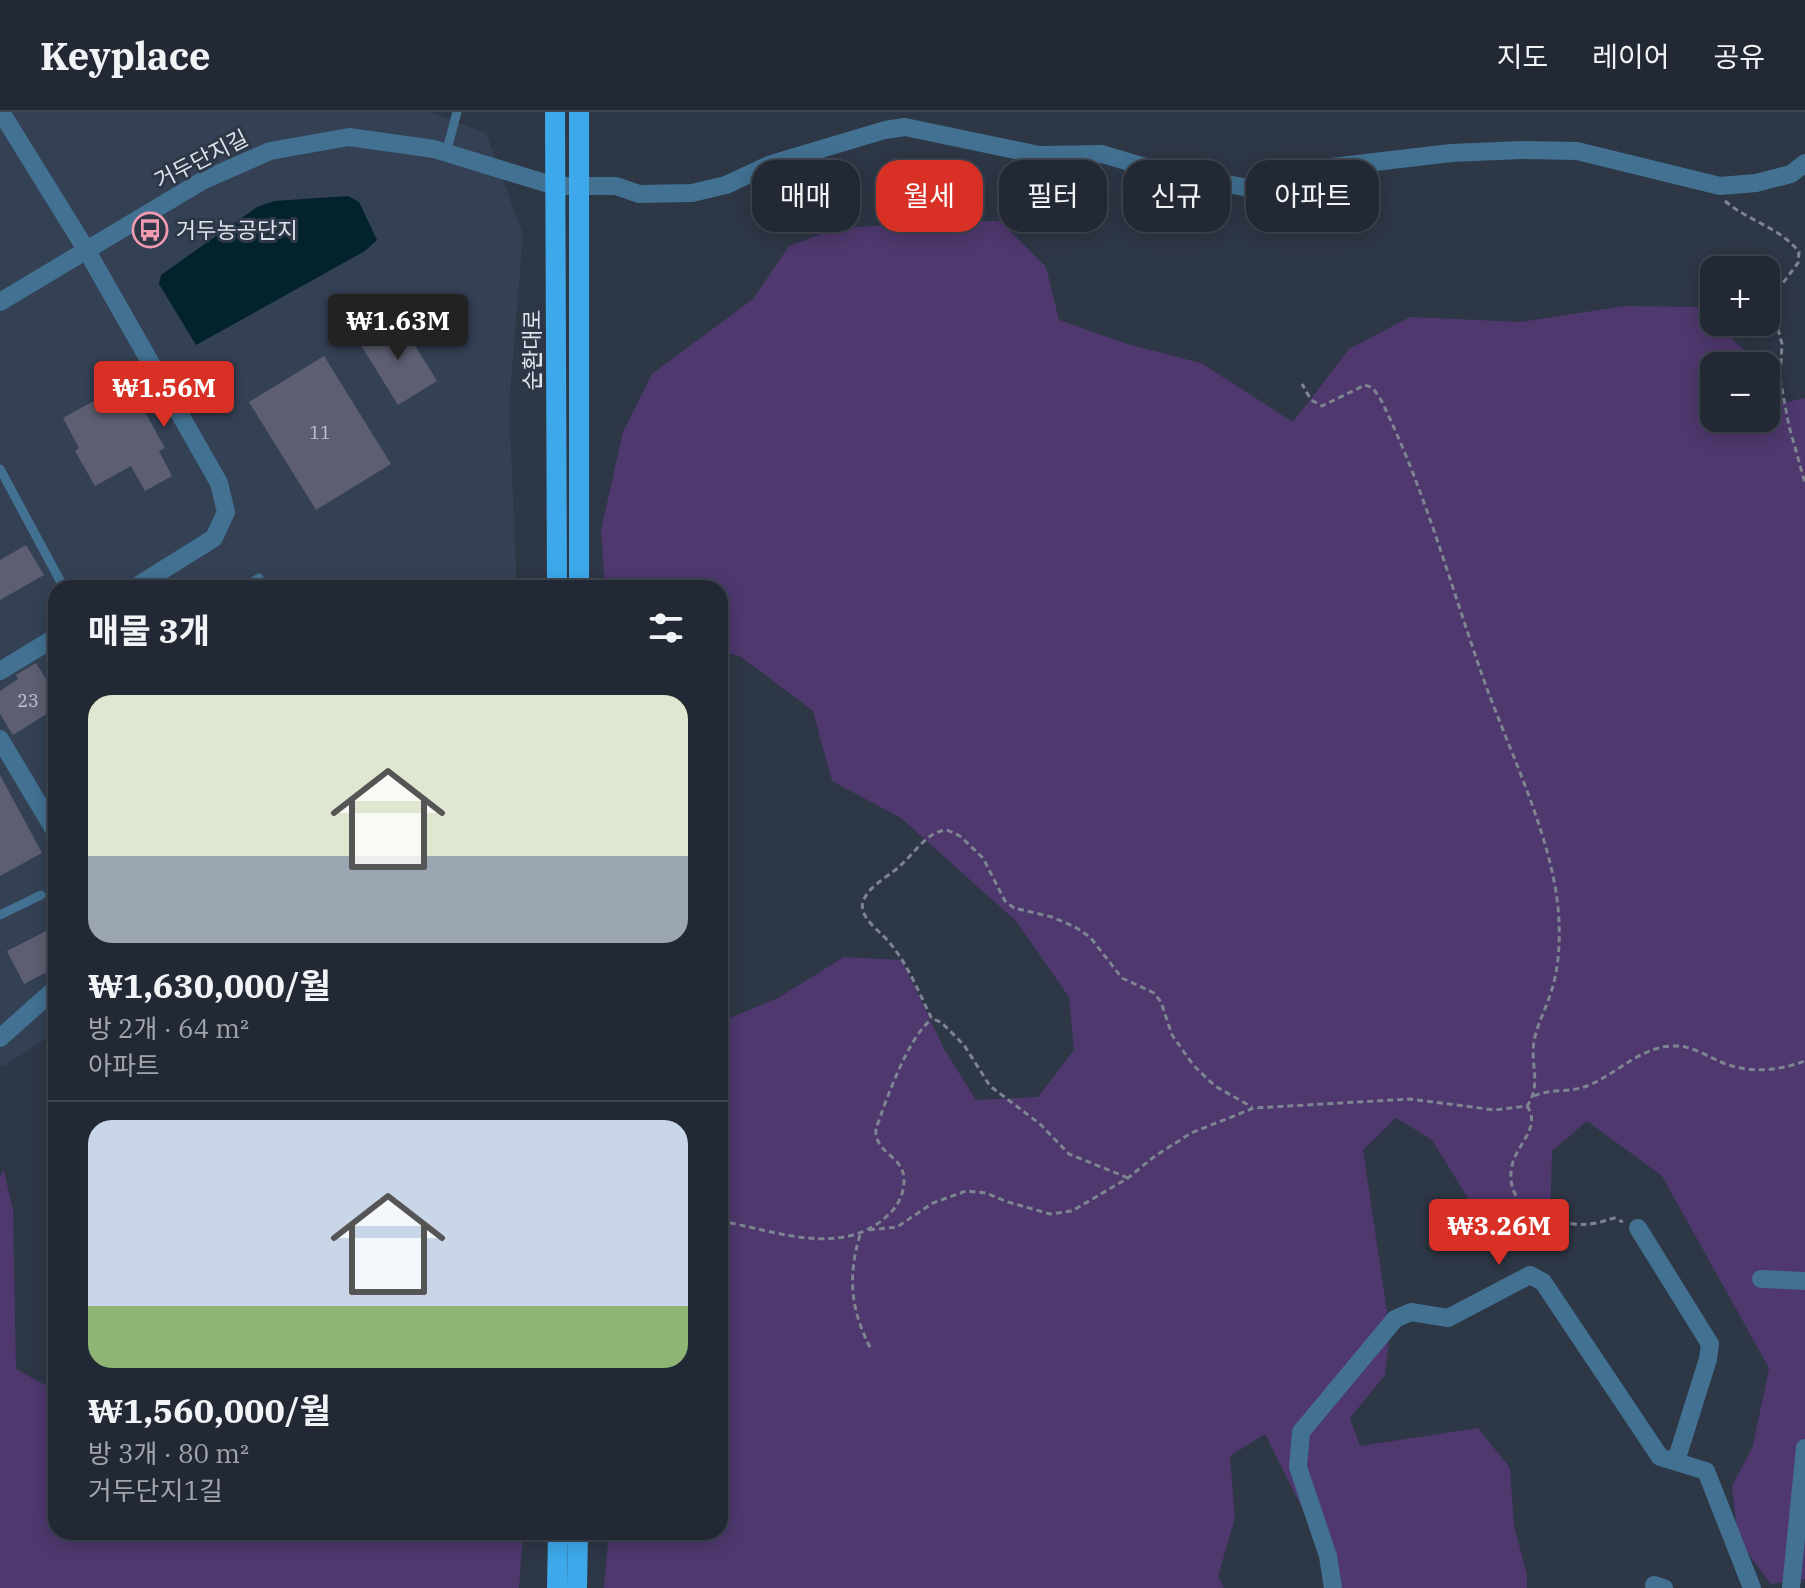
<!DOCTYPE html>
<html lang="ko">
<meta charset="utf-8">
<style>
:root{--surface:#222934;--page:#2a313c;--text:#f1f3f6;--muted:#a2a6ac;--line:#3f454f;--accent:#d93025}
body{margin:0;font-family:"IBM Plex Serif","Noto Sans KR",serif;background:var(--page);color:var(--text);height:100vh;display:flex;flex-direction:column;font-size:30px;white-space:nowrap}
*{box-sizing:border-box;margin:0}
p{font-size:26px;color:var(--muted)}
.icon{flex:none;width:44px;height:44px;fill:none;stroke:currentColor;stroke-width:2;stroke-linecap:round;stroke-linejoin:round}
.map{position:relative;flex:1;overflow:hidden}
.sheet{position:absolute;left:48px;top:468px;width:680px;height:960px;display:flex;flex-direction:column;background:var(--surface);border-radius:24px;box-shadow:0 4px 20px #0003,0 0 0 2px var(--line)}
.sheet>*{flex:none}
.hud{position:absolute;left:752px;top:48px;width:760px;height:72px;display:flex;gap:16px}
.fabs{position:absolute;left:1700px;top:144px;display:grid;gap:16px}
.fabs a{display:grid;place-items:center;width:80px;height:80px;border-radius:16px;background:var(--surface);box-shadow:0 4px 20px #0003,0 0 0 2px var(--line);font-size:40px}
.price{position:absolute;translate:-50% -68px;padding:0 18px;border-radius:8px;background:var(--accent);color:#fff;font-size:26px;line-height:52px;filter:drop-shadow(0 2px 4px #0008)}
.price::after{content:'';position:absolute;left:50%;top:48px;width:24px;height:18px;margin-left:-12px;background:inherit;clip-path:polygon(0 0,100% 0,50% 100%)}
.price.current{background:#222;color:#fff}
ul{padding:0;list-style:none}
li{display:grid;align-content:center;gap:16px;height:424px;padding:0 40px}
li+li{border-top:2px solid var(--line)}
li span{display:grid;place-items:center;height:248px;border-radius:24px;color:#555}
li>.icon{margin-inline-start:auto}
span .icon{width:144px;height:144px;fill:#fffc;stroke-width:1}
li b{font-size:34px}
h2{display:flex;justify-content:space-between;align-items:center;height:96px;padding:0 40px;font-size:34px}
.pill{padding:0 28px;border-radius:24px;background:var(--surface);box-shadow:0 4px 20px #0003,0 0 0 2px var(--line);font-size:28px;line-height:72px}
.pill.current{background:var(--accent);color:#fff}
header{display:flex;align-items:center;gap:48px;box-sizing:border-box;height:112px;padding:0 40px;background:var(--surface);border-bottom:2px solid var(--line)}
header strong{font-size:38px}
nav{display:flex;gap:44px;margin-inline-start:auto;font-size:28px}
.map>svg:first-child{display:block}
.built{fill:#344054}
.green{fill:#4e386e}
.water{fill:#02232b}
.building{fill:#5d5f71}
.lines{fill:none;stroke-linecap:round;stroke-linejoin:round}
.path{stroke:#7d8592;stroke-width:3;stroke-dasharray:6 4;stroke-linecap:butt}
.lane{stroke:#427192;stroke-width:9}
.street{stroke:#427192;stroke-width:18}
.primary{stroke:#3da9eb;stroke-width:20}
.labels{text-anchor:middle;stroke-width:6;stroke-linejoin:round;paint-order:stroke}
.number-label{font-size:18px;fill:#bdc2ce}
.street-label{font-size:22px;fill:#dde3ed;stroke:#2e3746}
.poi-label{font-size:22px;fill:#dde3ed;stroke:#2e3746;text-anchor:start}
</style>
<header>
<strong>Keyplace</strong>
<nav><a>지도</a><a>레이어</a><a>공유</a></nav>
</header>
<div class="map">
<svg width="1805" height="1476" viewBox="0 0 1805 1476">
<rect width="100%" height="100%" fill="#2e3746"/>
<polygon class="built" points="0,0 430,0 486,21 523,123 509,294 517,476 56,476 56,920 4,954 0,953"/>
<g class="green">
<polygon points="1000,109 1046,155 1059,208 1127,232 1201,251 1293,310 1349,237 1410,205 1521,210 1624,194 1699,195 1748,242 1754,254 1714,254 1714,306 1766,306 1766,281 1772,293 1805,286 1805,1467 1771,1472 1738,1428 1732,1374 1753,1334 1769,1256 1662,1064 1587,1009 1552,1039 1550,1114 1502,1131 1474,1096 1432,1028 1396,1006 1363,1038 1390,1220 1385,1263 1350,1306 1360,1334 1478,1316 1510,1356 1514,1414 1527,1463 1527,1476 1329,1476 1311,1414 1265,1322 1230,1344 1235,1406 1218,1464 1224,1476 604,1476 609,1420 720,1420 720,910 778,886 844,845 902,848 944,937 976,988 1038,985 1074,938 1069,885 1016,809 901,706 832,669 813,599 740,544 720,540 720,476 605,476 601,418 623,320 652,262 753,187 789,134 835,117 925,110"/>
<polygon points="4,1059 13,1098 16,1257 56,1279 56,1420 523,1420 519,1476 0,1476 0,1064"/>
</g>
<polygon class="water" points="348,84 359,90 377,128 365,139 196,233 159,172 161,163 257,95 274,89"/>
<g class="building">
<polygon points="398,206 437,269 398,293 359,230"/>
<polygon points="324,244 391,352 316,398 249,290"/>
<polygon points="128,270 165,336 159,339 172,364 145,379 131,354 95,374 75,339 79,336 63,306"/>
<polygon points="26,433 44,463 0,488 0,448"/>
<polygon points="36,551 56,583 56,596 13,623 0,602 0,579 18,567 16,563"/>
<polygon points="0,663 42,741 0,764"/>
<polygon points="56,814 56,855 24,872 7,839"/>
</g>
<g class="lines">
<g class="path">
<path d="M1725 89C1748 109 1781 116 1799 140L1798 151 1770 188 1766 189"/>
<polyline points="1770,188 1782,232 1780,267 1789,314 1805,371"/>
<path d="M1534 984C1551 976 1569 981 1587 974 1617 962 1642 933 1676 934 1692 934 1707 944 1721 950 1748 962 1778 959 1805 949"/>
<path d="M1527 994C1541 1014 1519 1031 1513 1050 1504 1080 1525 1104 1553 1109 1581 1113 1587 1115 1614 1106L1623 1110"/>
<path d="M1128 1066 1069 1042 1040 1012 990 974 964 933 941 910 932 907C919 881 908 852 889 830 881 820 858 805 863 790 868 773 892 763 903 751 916 739 928 719 947 718L960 724 983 746 1005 789 1014 796 1052 805 1075 815 1090 825 1122 866 1154 881 1161 890 1172 923 1194 954 1215 974 1252 995"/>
<path d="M720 1109C773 1118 840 1146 886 1105 897 1096 904 1083 904 1068 904 1043 874 1042 876 1017 886 988 908 925 932 907"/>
<path d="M869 1118 897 1115 933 1091 966 1079 986 1081 1008 1090 1050 1102 1072 1099 1128 1066 1155 1044 1191 1021 1254 996 1410 987 1495 998 1527 994C1542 973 1530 953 1534 929 1537 913 1545 899 1550 883 1558 861 1560 835 1559 811 1557 736 1512 645 1486 574 1452 479 1426 379 1381 288L1373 276 1365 273 1322 294 1311 288 1302 272"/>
<path d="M860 1123C847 1166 851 1200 872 1239"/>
</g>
<g class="lane">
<polyline points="446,41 457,0"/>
<polyline points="0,357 64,476"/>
<polyline points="244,476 259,466"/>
<polyline points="0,803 41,783"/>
</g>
<g class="street">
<polyline points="1,0 87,139 219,371 226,400 214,426 134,476"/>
<polyline points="0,190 202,69 270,39 349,25 434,37 555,74 616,74 639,82 692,81 726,73 771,52 885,18 905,15 1039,43 1102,42 1199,71 1227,72 1260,78 1283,78 1332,55 1451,41 1522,38 1577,39 1720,74 1756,71 1791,62 1805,51"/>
<polyline points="0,559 56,525"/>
<polyline points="0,627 56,721"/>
<polyline points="0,926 56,876"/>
<polyline points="1638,1116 1710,1232 1708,1247 1676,1349"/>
<polyline points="1761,1167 1805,1169"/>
<polyline points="1654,1473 1664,1476"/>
<polyline points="1333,1476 1328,1444 1298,1355 1301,1320 1395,1207 1411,1200 1448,1206 1530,1163 1543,1170 1660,1345 1706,1359 1752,1476"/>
<polyline points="1791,1476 1805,1336"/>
</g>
<g class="primary">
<polyline points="555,0 557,476"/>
<polyline points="579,0 579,476"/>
<polyline points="557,1476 558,1420"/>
<polyline points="577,1476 578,1420"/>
</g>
</g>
<defs>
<g id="bus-ring" transform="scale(1.8)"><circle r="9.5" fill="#2e3746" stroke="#f19ab2" stroke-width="1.5"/><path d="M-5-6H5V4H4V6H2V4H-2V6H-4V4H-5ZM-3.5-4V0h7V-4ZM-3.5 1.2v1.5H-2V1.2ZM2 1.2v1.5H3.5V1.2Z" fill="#f19ab2"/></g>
</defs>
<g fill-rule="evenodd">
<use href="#bus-ring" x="150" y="118"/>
</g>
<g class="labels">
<g class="number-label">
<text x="320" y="327">11</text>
<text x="28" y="595">23</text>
</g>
<g class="street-label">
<text transform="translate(201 47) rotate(-27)" y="8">거두단지길</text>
<text transform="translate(532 238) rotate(-90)" y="8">순환대로</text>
</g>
<g class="poi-label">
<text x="176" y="126">거두농공단지</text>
</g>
</g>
</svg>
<div class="fabs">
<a>+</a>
<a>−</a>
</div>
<b class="price current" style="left:398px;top:250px">₩1.63M</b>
<b class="price" style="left:164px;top:317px">₩1.56M</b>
<b class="price" style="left:1499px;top:1155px">₩3.26M</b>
<div class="hud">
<a class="pill">매매</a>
<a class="pill current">월세</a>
<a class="pill">필터</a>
<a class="pill">신규</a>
<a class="pill">아파트</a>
</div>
<section class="sheet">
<h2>매물 3개<svg class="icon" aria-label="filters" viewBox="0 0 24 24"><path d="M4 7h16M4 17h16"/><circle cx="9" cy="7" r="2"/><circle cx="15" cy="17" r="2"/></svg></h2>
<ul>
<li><span style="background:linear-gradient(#dfe7d0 65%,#9aa5b1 0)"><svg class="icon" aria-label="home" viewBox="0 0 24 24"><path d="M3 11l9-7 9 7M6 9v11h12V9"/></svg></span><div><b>₩1,630,000/월</b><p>방 2개 · 64 m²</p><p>아파트</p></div></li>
<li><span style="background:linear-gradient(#c9d6e8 75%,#8fb573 0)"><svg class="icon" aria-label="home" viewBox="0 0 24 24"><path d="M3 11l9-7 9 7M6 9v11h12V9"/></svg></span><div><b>₩1,560,000/월</b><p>방 3개 · 80 m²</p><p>거두단지1길</p></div></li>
</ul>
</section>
</div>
